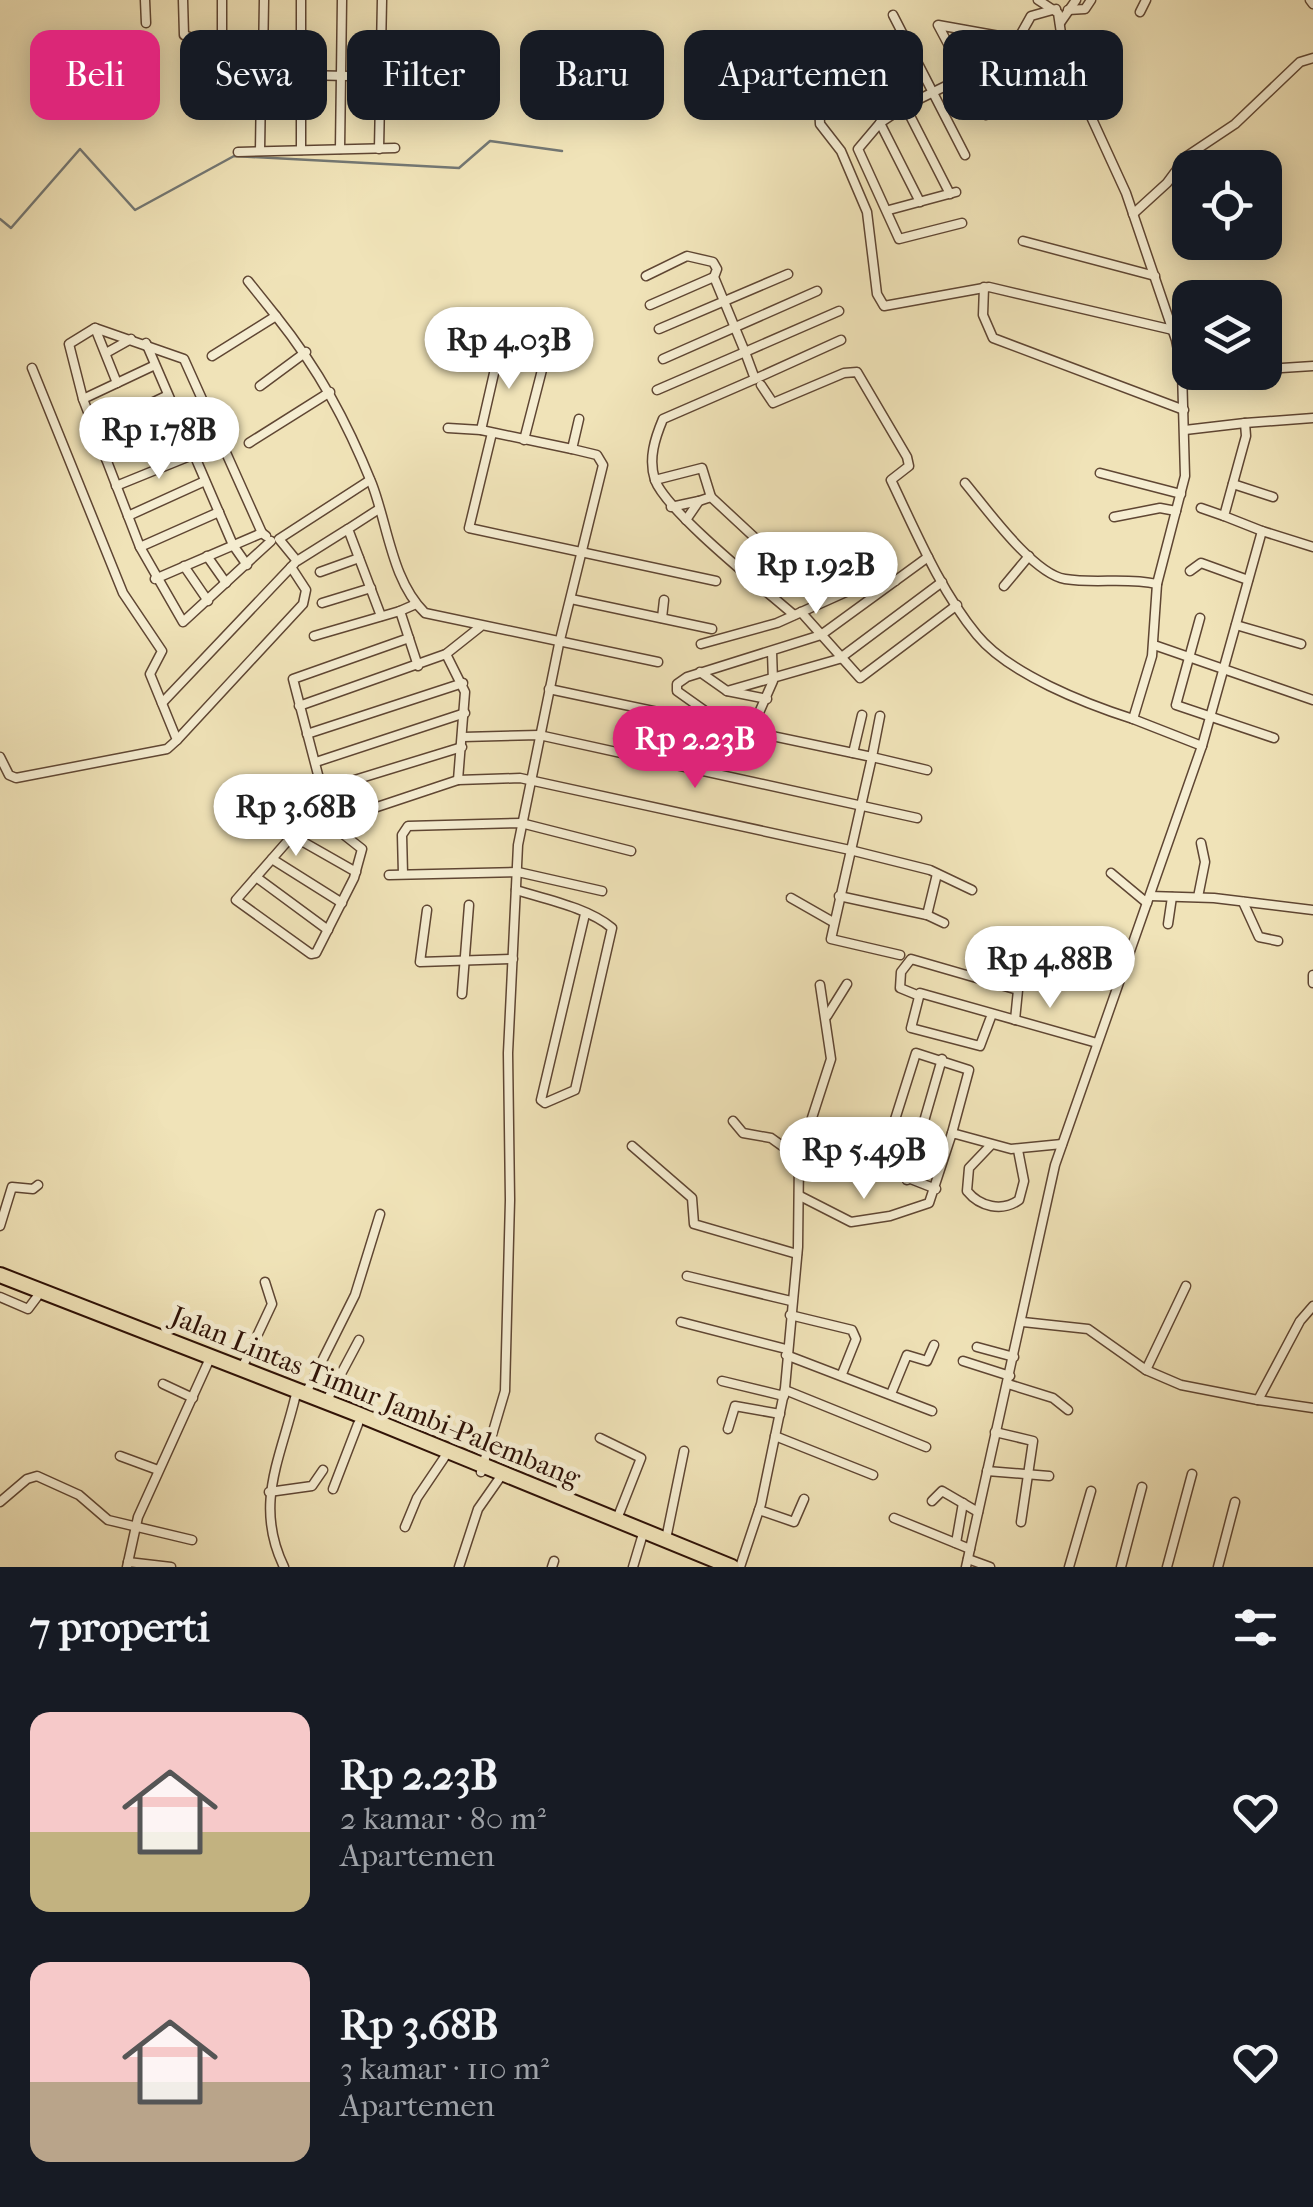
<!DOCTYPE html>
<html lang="id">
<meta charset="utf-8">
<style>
:root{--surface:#171b24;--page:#20242c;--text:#f1f3f6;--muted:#9ea1a6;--accent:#db2777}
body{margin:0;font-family:"IM FELL French Canon",serif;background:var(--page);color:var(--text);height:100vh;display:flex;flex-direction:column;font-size:38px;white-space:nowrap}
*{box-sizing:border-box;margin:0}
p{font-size:32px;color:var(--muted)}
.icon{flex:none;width:55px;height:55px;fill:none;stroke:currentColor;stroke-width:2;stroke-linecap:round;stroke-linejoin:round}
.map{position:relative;height:1567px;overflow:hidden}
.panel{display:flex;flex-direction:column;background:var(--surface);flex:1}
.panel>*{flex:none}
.guide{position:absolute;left:30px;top:30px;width:1255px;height:90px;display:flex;gap:20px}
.tools{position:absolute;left:1172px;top:150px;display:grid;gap:20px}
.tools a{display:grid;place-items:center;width:110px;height:110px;border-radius:20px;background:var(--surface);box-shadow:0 5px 25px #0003;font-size:50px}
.price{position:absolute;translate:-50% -85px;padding:0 22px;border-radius:35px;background:#fff;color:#222;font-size:32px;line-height:65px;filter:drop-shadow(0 2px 5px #0008)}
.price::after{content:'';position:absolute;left:50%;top:60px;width:30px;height:22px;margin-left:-15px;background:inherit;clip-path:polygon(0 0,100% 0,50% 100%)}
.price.selected{background:var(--accent);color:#fff}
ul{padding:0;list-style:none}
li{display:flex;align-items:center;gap:30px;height:250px;padding:0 30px}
li span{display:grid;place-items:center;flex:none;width:280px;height:200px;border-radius:20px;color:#555}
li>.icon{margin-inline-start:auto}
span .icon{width:120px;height:120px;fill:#fffc;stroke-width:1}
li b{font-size:42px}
h2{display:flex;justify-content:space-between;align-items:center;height:120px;padding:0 30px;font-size:42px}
.pill{padding:0 35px;border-radius:20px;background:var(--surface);box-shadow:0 5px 25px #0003;font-size:35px;line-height:90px}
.pill.selected{background:var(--accent);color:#fff}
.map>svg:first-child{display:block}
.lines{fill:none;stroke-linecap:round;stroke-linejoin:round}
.stream{stroke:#737773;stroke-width:2.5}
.street-casing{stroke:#5f4633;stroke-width:11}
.highway-casing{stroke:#2f1207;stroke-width:18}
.street{stroke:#f5edd1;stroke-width:8}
.highway{stroke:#f0e3b8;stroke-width:14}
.labels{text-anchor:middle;stroke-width:10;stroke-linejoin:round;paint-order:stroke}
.street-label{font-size:28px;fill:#2f1207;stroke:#f5edd1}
</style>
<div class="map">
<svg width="1313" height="1567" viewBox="0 0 1313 1567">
<rect width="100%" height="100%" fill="#f0e3b8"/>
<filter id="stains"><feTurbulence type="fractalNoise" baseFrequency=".002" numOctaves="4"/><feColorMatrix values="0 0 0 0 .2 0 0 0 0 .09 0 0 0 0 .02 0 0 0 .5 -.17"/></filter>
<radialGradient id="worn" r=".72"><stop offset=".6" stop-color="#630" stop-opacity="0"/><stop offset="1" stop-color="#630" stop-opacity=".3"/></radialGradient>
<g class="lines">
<polyline class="stream" points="0,219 11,228 80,149 135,210 234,156 459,168 490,141 562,151"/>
<g class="street-casing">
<g id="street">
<polyline points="145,0 146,23"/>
<polyline points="183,0 184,35 215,47 222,43 222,0"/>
<polyline points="1310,0 1313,4"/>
<polyline points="1068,10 1085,9 1091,0"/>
<polyline points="1140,12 1146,0"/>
<polyline points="893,15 965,155"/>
<polyline points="1060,23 1076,0"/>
<polyline points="263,59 246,67 246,77 256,86 266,85 273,73 263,59 264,0"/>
<polyline points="997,61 1018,102 1025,106 1015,47"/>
<polyline points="861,64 878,53 950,194"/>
<polyline points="300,75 398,77"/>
<polyline points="818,86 820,124 841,151 867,212 877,294 884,306 989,287 1173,330"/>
<polyline points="874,92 893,81"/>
<polyline points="986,115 938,25 1016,39"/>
<polyline points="880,123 920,202"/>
<polyline points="340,149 342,0"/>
<polyline points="379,149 382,0"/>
<polyline points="301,150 301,0"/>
<polyline points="260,151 261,86"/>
<polyline points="238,152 395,148"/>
<polyline points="889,210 956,192"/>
<polyline points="1133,214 1167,183 1187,156 1235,124 1300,62 1313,58"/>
<polyline points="962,223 899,239 858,149 880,123 907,105 1009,55 1031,16 1056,9"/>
<polyline points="1023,241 1155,276"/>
<polyline points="646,276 687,256 713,262 717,269 714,277 745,352 839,311"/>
<polyline points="248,281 276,316"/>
<polyline points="984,287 983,315 993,338 1184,410"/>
<polyline points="650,305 714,277"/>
<polyline points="95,328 117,383"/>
<polyline points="659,329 788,274"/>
<polyline points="146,343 233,545 247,565"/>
<polyline points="106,353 131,339"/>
<path d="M212 356 276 316C319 370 346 420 372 484 388 526 392 581 425 613L658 662"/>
<polyline points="663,359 817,291"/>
<polyline points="1265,369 1313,366"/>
<polyline points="755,379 841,340"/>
<polyline points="1183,384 1246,372"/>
<path d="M761 385 773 403 844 373 857 372 907 457 909 466 891 480C916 532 940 590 977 635 1009 674 1086 704 1133 719"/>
<polyline points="260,386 306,352"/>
<path d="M657 390 745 352 755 379 663 419C655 438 648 459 655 480 667 512 763 588 794 615"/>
<polyline points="83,399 153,366"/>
<polyline points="1245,423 1313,418"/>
<polyline points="448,428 481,430 572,449"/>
<polyline points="95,430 166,396"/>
<polyline points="481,430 500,347"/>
<polyline points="1185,430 1245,423 1246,436 1224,516 1262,531"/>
<polyline points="492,433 469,528 716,581"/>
<polyline points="524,440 543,366"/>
<polyline points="249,443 330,392"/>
<polyline points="106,459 180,425"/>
<polyline points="1100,473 1181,494"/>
<polyline points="655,480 702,468 711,497"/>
<path d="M965 483C986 508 1033 574 1065 579 1096 584 1126 577 1157 584"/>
<polyline points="1233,484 1273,497"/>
<polyline points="116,486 222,443"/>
<polyline points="671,507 699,501"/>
<polyline points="1201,508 1224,516"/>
<polyline points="379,509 348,529 381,616"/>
<polyline points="128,516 205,481"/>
<polyline points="1114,517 1160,508 1176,511"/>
<polyline points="686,520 699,501 711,497 823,601"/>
<polyline points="348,529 297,561 279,539 370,480"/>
<polyline points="262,533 184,359 95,328 69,344 83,399 140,547 183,622 271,541"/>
<polyline points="140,547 219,512"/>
<polyline points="207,556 226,583"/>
<polyline points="184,566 208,601"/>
<polyline points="745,570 767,547"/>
<polyline points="1190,571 1201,563 1248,580"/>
<polyline points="320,572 359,558"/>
<polyline points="155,579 262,533 266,536"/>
<polyline points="1004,586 1029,556"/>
<polyline points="571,599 712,629"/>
<polyline points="322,603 371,588"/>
<polyline points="416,604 400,611 418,666"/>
<polyline points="801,612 860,678 957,605"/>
<polyline points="662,618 664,600"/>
<polyline points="1200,618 1176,705 1274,738"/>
<polyline points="1236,625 1301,644"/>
<polyline points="314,636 400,611"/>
<polyline points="701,644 777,623 877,578 895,581"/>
<polyline points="1154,645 1313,700"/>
<polyline points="772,652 773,681 754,724 715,718 677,691 677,684 687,677 821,635 928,557"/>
<polyline points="446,654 465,692 458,780"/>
<polyline points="700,672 727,691 767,699"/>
<polyline points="549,689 872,757 831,939 900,955"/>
<polyline points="727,691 839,659 942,582"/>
<polyline points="162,703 294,564"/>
<polyline points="299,706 446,654 480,627"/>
<polyline points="880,716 872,757 927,770"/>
<polyline points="307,734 463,683"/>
<polyline points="463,737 539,735 917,818"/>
<polyline points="177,740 303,604 306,590 291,567"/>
<polyline points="1202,746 1262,531 1313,547"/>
<polyline points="462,747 322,790 329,823 362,849 354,878 316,953 311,954 236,900 299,828 329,823 458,780 520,778 850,850 930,870 972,890"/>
<polyline points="853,753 862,715"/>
<polyline points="0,757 9,775 16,778 167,749 177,740 150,674 162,651 123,593 32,368"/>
<polyline points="316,762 465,713"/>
<polyline points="322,790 293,679 409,638"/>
<polyline points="291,835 356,872"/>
<polyline points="272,859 342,903"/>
<polyline points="1111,873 1147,903"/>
<polyline points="403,874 402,835 408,826 521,823 631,851"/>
<polyline points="389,875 518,872 602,891"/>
<polyline points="256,877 328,930"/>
<path d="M516 890C545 899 589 908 612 928L575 1090 545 1103 541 1100 585 914"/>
<polyline points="839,896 927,915 944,923"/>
<polyline points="1150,896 1214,898 1313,910"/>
<polyline points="1198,897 1205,862 1201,843"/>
<polyline points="791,898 833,922"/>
<polyline points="1243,902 1259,937 1278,941"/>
<polyline points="427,910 420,962 513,959"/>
<polyline points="927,915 937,874"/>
<polyline points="1168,924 1172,897"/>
<polyline points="1313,975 1313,983"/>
<polyline points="462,994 469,905"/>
<polyline points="917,995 900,988 901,972 911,959 1018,990 1015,1020"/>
<polyline points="992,1014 980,1046 911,1028 920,993 1097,1043"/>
<polyline points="827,1016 847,984"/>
<polyline points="733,1121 743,1133 771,1138 799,1158 798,1247 785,1388 761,1504 740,1567"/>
<polyline points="632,1146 692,1198 694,1224 797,1254"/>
<path d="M990 1146 969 1168 967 1191C980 1207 1002 1212 1019 1200L1024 1181 1018 1150"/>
<polyline points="799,1158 831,1059 820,985"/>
<polyline points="907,1180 942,1059"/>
<polyline points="936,1189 880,1167 916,1053 969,1070 952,1133"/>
<polyline points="800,1196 851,1222 890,1216 929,1203 952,1133 1011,1149 1062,1144"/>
<polyline points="0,1226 12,1187 33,1189 38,1185"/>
<polyline points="687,1276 791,1301"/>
<polyline points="0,1297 28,1309 37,1297"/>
<polyline points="790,1315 852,1330 856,1339 842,1374"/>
<polyline points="681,1322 786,1349"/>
<polyline points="1023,1322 1088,1329 1146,1370 1181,1385 1258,1400 1300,1321 1313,1306"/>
<polyline points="977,1347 1014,1357"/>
<polyline points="786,1355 932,1411"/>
<polyline points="963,1361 1010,1376"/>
<polyline points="242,1368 272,1304 265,1282"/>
<polyline points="1146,1370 1186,1286"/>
<polyline points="722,1381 784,1396"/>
<polyline points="163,1384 193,1398"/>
<polyline points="1008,1384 1053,1398 1068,1410"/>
<polyline points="785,1390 926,1447"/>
<polyline points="306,1393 355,1295 380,1214"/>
<polyline points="891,1394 907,1355 927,1361 934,1345"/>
<polyline points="1258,1400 1313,1408"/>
<polyline points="326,1402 359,1340"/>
<polyline points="728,1429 735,1406 780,1414"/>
<polyline points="995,1432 1033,1441 1021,1522"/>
<polyline points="775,1436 873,1475"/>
<polyline points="600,1438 641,1458 617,1519"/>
<polyline points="120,1456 158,1470"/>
<polyline points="987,1471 1049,1476"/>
<polyline points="481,1472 505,1391 510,1200 508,1053 518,845 559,644 603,465 597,455 572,449 579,419"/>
<polyline points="333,1489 358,1424"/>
<polyline points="269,1492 312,1486 323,1470"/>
<polyline points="932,1501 942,1491 978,1512"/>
<polyline points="0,1502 27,1479 37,1476 79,1495 108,1520 192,1540"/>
<polyline points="759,1510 794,1522 804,1499"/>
<polyline points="894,1518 970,1549"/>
<polyline points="405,1527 417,1498 444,1458"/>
<polyline points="666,1539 684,1451"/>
<polyline points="956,1543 963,1503"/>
<polyline points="968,1559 990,1567"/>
<polyline points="128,1562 171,1567"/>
<polyline points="127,1567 138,1517 211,1356"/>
<path d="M284 1567C254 1505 280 1460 295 1398"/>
<polyline points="459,1567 478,1509 499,1479"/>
<polyline points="552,1567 554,1561"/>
<polyline points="633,1567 642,1537"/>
<polyline points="966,1567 1055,1165 1202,746 1133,719 1152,656 1157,584 1185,476 1182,371 1176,340 1126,193 1065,60 1058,13 1038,0"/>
<polyline points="1069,1567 1091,1491"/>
<polyline points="1121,1567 1142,1487"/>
<polyline points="1167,1567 1192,1474"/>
<polyline points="1218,1567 1235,1502"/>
</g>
</g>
<g class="highway-casing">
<polyline id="highway" points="0,1275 355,1413 732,1567"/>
</g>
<use href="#street" class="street"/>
<use href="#highway" class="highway"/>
</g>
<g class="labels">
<g class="street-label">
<text transform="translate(376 1396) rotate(22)" y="10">Jalan Lintas Timur Jambi-Palembang</text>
</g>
</g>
<rect width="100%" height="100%" filter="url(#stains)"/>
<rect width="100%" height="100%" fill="url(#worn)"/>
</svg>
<div class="tools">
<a><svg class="icon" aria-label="locate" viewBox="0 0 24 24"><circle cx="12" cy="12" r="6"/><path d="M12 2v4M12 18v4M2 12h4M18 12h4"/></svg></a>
<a><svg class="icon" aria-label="layers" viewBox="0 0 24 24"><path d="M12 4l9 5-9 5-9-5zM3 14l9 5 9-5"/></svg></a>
</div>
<b class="price" style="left:509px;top:392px">Rp 4.03B</b>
<b class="price" style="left:159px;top:482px">Rp 1.78B</b>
<b class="price" style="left:816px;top:617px">Rp 1.92B</b>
<b class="price selected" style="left:695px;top:791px">Rp 2.23B</b>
<b class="price" style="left:296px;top:859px">Rp 3.68B</b>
<b class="price" style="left:1050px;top:1011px">Rp 4.88B</b>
<b class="price" style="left:864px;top:1202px">Rp 5.49B</b>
<div class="guide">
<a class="pill selected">Beli</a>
<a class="pill">Sewa</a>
<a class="pill">Filter</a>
<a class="pill">Baru</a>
<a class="pill">Apartemen</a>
<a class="pill">Rumah</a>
</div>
</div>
<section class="panel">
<h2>7 properti<svg class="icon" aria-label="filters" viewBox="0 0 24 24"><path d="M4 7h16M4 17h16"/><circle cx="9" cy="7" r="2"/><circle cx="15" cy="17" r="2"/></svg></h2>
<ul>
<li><span style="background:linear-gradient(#f6c9c9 60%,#c2b280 0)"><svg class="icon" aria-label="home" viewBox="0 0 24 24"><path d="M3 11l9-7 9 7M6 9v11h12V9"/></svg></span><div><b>Rp 2.23B</b><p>2 kamar · 80 m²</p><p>Apartemen</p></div><svg class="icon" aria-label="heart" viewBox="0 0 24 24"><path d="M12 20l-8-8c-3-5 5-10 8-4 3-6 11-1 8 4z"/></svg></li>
<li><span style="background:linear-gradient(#f6c9c9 60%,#b9a48a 0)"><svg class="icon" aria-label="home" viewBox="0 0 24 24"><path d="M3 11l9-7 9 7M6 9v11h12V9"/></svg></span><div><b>Rp 3.68B</b><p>3 kamar · 110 m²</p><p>Apartemen</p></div><svg class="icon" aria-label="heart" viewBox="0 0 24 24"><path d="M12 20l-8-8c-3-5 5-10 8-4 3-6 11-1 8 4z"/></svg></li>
</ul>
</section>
